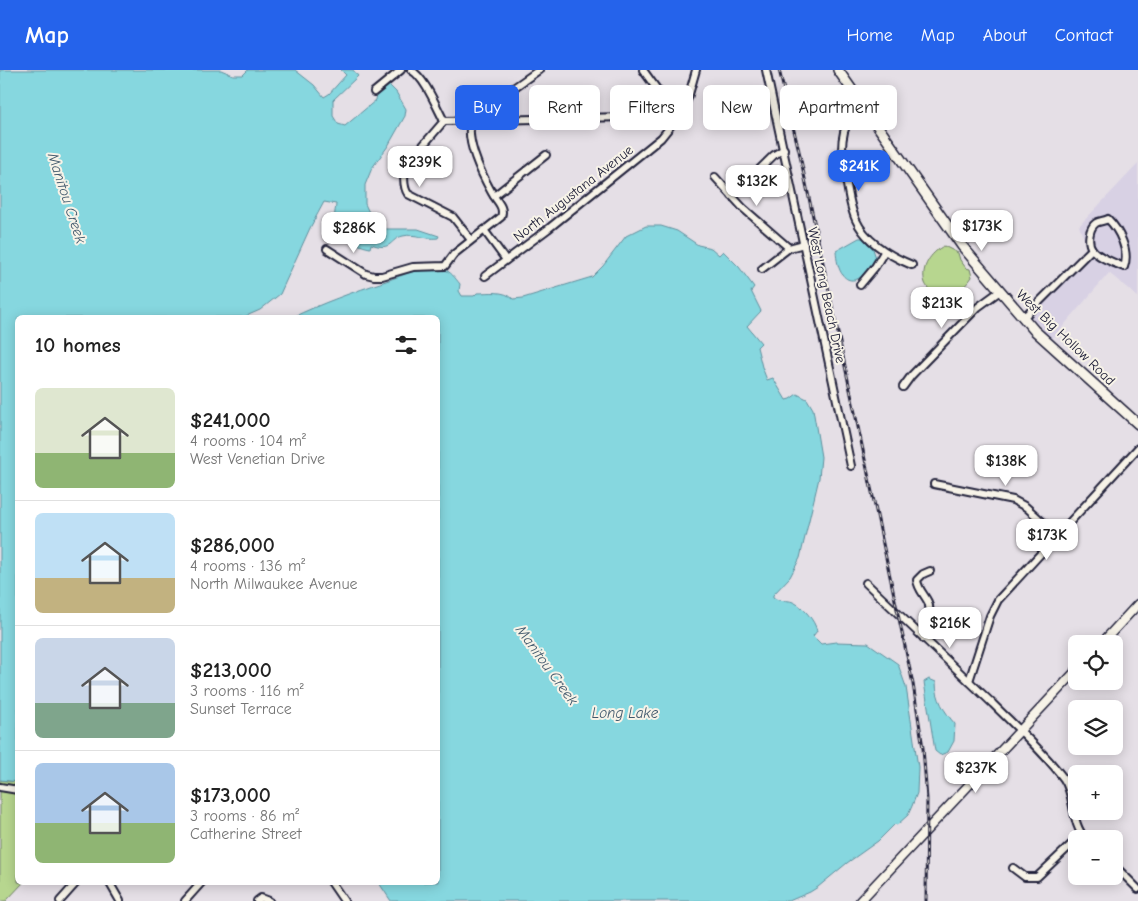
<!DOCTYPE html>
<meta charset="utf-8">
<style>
:root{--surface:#fff;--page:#f6f6f6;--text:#222;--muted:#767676;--line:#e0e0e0;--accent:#2563eb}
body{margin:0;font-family:"Comic Neue",sans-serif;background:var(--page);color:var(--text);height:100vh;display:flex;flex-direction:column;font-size:19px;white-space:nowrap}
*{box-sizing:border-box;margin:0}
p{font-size:16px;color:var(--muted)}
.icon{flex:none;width:28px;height:28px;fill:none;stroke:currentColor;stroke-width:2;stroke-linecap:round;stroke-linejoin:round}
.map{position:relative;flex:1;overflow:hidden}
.sheet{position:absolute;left:15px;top:245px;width:425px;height:570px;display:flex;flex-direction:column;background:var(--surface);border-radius:8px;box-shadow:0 2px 12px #0003}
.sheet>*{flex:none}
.top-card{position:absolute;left:455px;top:15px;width:475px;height:45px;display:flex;gap:10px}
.fabs{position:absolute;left:1068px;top:565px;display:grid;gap:10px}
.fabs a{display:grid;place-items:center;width:55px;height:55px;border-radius:8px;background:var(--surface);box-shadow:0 2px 12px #0003;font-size:25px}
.price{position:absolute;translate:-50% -42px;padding:0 11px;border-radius:10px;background:#fff;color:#222;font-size:16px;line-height:32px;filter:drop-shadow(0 1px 2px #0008)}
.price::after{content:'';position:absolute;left:50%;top:30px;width:15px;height:11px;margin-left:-8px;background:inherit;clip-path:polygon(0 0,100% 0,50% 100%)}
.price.active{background:var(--accent);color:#fff}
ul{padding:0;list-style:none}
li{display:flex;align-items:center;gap:15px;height:125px;padding:0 20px}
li+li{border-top:1px solid var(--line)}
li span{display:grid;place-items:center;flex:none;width:140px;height:100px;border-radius:8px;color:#555}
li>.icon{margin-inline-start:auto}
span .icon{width:60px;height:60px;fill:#fffc;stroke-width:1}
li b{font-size:21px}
h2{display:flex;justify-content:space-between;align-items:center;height:60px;padding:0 20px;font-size:21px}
.pill{padding:0 18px;border-radius:8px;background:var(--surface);box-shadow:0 2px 12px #0003;font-size:18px;line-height:45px}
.pill.active{background:var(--accent);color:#fff}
header{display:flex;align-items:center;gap:30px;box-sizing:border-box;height:70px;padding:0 25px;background:var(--accent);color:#fff}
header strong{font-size:24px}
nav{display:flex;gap:28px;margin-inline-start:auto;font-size:18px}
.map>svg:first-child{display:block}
.built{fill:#d8d1e4}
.green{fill:#b7d68f;stroke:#6c7c65}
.water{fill:#86d7df;stroke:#5e8f9d}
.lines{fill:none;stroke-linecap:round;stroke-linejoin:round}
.minor-casing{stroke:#22223b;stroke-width:10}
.tertiary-casing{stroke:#22223b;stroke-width:11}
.secondary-casing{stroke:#22223b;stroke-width:12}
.minor{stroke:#f7f3e8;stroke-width:6}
.tertiary{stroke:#f7f3e8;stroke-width:8}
.secondary{stroke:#f7f3e8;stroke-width:9}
.rail-casing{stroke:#22223b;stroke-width:3}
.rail{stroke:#f7f3e8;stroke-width:1;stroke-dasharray:4;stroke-linecap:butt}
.labels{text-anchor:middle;stroke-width:4;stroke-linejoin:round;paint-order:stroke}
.street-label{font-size:14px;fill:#22223b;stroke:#f7f3e8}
.water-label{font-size:15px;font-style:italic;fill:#40586c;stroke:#f7f3e8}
</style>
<header>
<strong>Map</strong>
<nav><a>Home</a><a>Map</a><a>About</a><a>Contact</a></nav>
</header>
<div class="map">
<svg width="1138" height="831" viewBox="0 0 1138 831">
<rect width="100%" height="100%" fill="#e5dfe6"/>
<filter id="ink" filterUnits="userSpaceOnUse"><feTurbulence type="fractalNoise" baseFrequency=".02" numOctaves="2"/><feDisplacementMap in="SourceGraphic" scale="10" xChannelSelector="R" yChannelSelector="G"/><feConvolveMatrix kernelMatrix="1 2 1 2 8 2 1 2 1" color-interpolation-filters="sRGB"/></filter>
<g filter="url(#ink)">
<polygon class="built" points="1138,94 1138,227 1109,203 1052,269 1024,241 1088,179 1079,156"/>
<g class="green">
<path d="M944 176 958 183 960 190 966 198 970 199 972 207C963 220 954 225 939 228 934 224 928 220 925 213 920 198 931 182 944 176Z"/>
<polygon points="0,710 17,712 18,812 23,813 6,831 0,831"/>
</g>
<g class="water">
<path d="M0 0H221L233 5H243L248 0H295L314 15 324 27 329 24 346 5 341 0H353L358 6 333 30V46L338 54 345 56 376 30 377 21 388 14 396 22 406 39 405 46 388 76 372 98 365 115V134L372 149 385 159H418L439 166 438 168C426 170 415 163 403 166 389 169 393 182 371 174L370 178C353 175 339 164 335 147 334 143 336 138 336 134L324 132 310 158 280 224 260 240 244 247 18 248V712L0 710Z"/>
<path d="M646 156H661L677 161 698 175 711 178 719 185 723 181 739 197 754 217 751 221 761 241 747 256 761 273 757 277 762 297 767 310 773 308 786 330 790 329 797 324 807 329 813 339 821 387 819 408 800 488 790 507 773 525V527C780 533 786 529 793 532 803 536 815 551 817 561L813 566 821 574 836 572 868 573 898 594 906 617 918 697 917 723 912 736 908 745 897 755 895 754 878 771 847 793 818 817 810 822 789 831H391L379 813 438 812V248H291C322 233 353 222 386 211 403 205 424 196 442 199 451 201 455 208 460 214L459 221 462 226H474L477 223C488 223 505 220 513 229L523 228 592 207 603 196 626 166Z"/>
<path d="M859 168H863L873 179 876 188C860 219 838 218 836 181Z"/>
<path d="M929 609 936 612C936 629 944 641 955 654L954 671 948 682 940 685 935 681 924 612Z"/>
</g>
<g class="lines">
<g class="minor-casing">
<g id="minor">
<path d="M411 0C425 8 436 36 444 51"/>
<polyline points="643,0 677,47"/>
<polyline points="766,0 851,396"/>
<polyline points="374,22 401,0"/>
<path d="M860 31C854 41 847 51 844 62 840 78 843 93 846 108 848 122 850 137 856 150 866 172 890 186 912 195"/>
<polyline points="444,51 670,46 677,48"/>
<path d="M444 51 407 94C403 102 403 117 408 124L453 147 471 170"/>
<polyline points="715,107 743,138 789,178"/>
<polyline points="494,126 546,85"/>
<polyline points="732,126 774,85 784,79"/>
<path d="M1108 149C1119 160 1130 181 1124 197 1115 193 1097 187 1092 179 1087 172 1089 158 1096 153 1099 151 1105 151 1108 149Z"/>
<polyline points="484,160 506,190"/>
<path d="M327 179 366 204 374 206H382L413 197 445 196 454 184 501 147C505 137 496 131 492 123 482 105 460 62 475 45L539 0"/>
<polyline points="762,199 789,178 804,174"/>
<polyline points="485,206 548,159 661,68 681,43 688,28 696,0"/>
<polyline points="860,215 875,197 884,182"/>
<polyline points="1023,248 1092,179"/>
<polyline points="903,317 911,306 978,237 1000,221"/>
<polyline points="934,414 1013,430 1026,437 1057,465"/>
<path d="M866 513C908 553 951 594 993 634 1016 657 1044 682 1064 709 1076 726 1070 754 1086 769"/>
<path d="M924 569C927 559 932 542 928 532 924 524 918 519 917 510L923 504 930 501"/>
<polyline points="969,611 990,546 998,530 1138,378"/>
<polyline points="0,717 18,720"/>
<polyline points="1114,795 1138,819"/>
<polyline points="1013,798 1025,807 1037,807 1076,770"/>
<polyline points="109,812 120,831"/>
<polyline points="331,812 344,831"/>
<polyline points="60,831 77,812"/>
<polyline points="185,831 202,812"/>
<polyline points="257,831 261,828 269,831"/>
</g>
</g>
<g class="tertiary-casing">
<g id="tertiary">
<polyline points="1101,574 1138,534"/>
<polyline points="860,831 1076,601"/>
</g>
</g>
<g class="secondary-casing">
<polyline id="secondary" points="838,0 962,176 1034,260 1138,354"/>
</g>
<use href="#minor" class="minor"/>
<use href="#tertiary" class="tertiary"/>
<use href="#secondary" class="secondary"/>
<g class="rail-casing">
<polyline id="rail" points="779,0 799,81 913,614 923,678 927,729 926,831"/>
</g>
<use href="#rail" class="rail"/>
</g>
</g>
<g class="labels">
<g class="street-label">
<text transform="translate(573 123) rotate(-38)" y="5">North Augustana Avenue</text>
<text transform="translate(827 225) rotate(78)" y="5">West Long Beach Drive</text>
<text transform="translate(1066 267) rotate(44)" y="5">West Big Hollow Road</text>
</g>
<g class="water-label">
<text transform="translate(67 128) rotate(72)" y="5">Manitou Creek</text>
<text transform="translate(547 595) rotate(54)" y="5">Manitou Creek</text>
<text x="625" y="648">Long Lake</text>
</g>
</g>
</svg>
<div class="fabs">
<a><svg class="icon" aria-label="locate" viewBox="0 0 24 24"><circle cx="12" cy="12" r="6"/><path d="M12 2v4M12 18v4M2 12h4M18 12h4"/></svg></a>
<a><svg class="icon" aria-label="layers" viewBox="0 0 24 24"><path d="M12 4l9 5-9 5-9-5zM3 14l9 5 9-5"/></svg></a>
<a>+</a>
<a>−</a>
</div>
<b class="price" style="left:420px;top:118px">$239K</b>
<b class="price active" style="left:859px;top:122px">$241K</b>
<b class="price" style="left:757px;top:137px">$132K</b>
<b class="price" style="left:982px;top:182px">$173K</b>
<b class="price" style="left:354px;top:184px">$286K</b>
<b class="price" style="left:942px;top:259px">$213K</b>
<b class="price" style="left:1006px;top:417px">$138K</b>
<b class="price" style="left:1047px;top:491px">$173K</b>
<b class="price" style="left:950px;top:579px">$216K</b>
<b class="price" style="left:976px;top:724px">$237K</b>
<div class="top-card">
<a class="pill active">Buy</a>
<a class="pill">Rent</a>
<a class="pill">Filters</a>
<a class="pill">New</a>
<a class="pill">Apartment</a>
</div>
<section class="sheet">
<h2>10 homes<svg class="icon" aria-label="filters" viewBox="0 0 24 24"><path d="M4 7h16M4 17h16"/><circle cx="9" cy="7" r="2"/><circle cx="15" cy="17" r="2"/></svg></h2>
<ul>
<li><span style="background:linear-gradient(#dfe7d0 65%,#8fb573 0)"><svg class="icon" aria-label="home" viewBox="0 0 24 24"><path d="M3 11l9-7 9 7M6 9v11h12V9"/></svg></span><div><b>$241,000</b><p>4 rooms · 104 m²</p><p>West Venetian Drive</p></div></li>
<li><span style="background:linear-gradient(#bfe0f5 65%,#c2b280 0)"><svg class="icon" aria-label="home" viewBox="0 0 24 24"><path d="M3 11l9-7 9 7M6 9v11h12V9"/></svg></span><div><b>$286,000</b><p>4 rooms · 136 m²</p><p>North Milwaukee Avenue</p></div></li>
<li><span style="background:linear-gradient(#c9d6e8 65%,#7fa58c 0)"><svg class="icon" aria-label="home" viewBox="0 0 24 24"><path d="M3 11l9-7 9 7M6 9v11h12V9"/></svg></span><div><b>$213,000</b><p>3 rooms · 116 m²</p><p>Sunset Terrace</p></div></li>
<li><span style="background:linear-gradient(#a9c7e8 60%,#8fb573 0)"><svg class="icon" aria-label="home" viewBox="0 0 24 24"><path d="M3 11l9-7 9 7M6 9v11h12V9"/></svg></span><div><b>$173,000</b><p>3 rooms · 86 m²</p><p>Catherine Street</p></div></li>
</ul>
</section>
</div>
